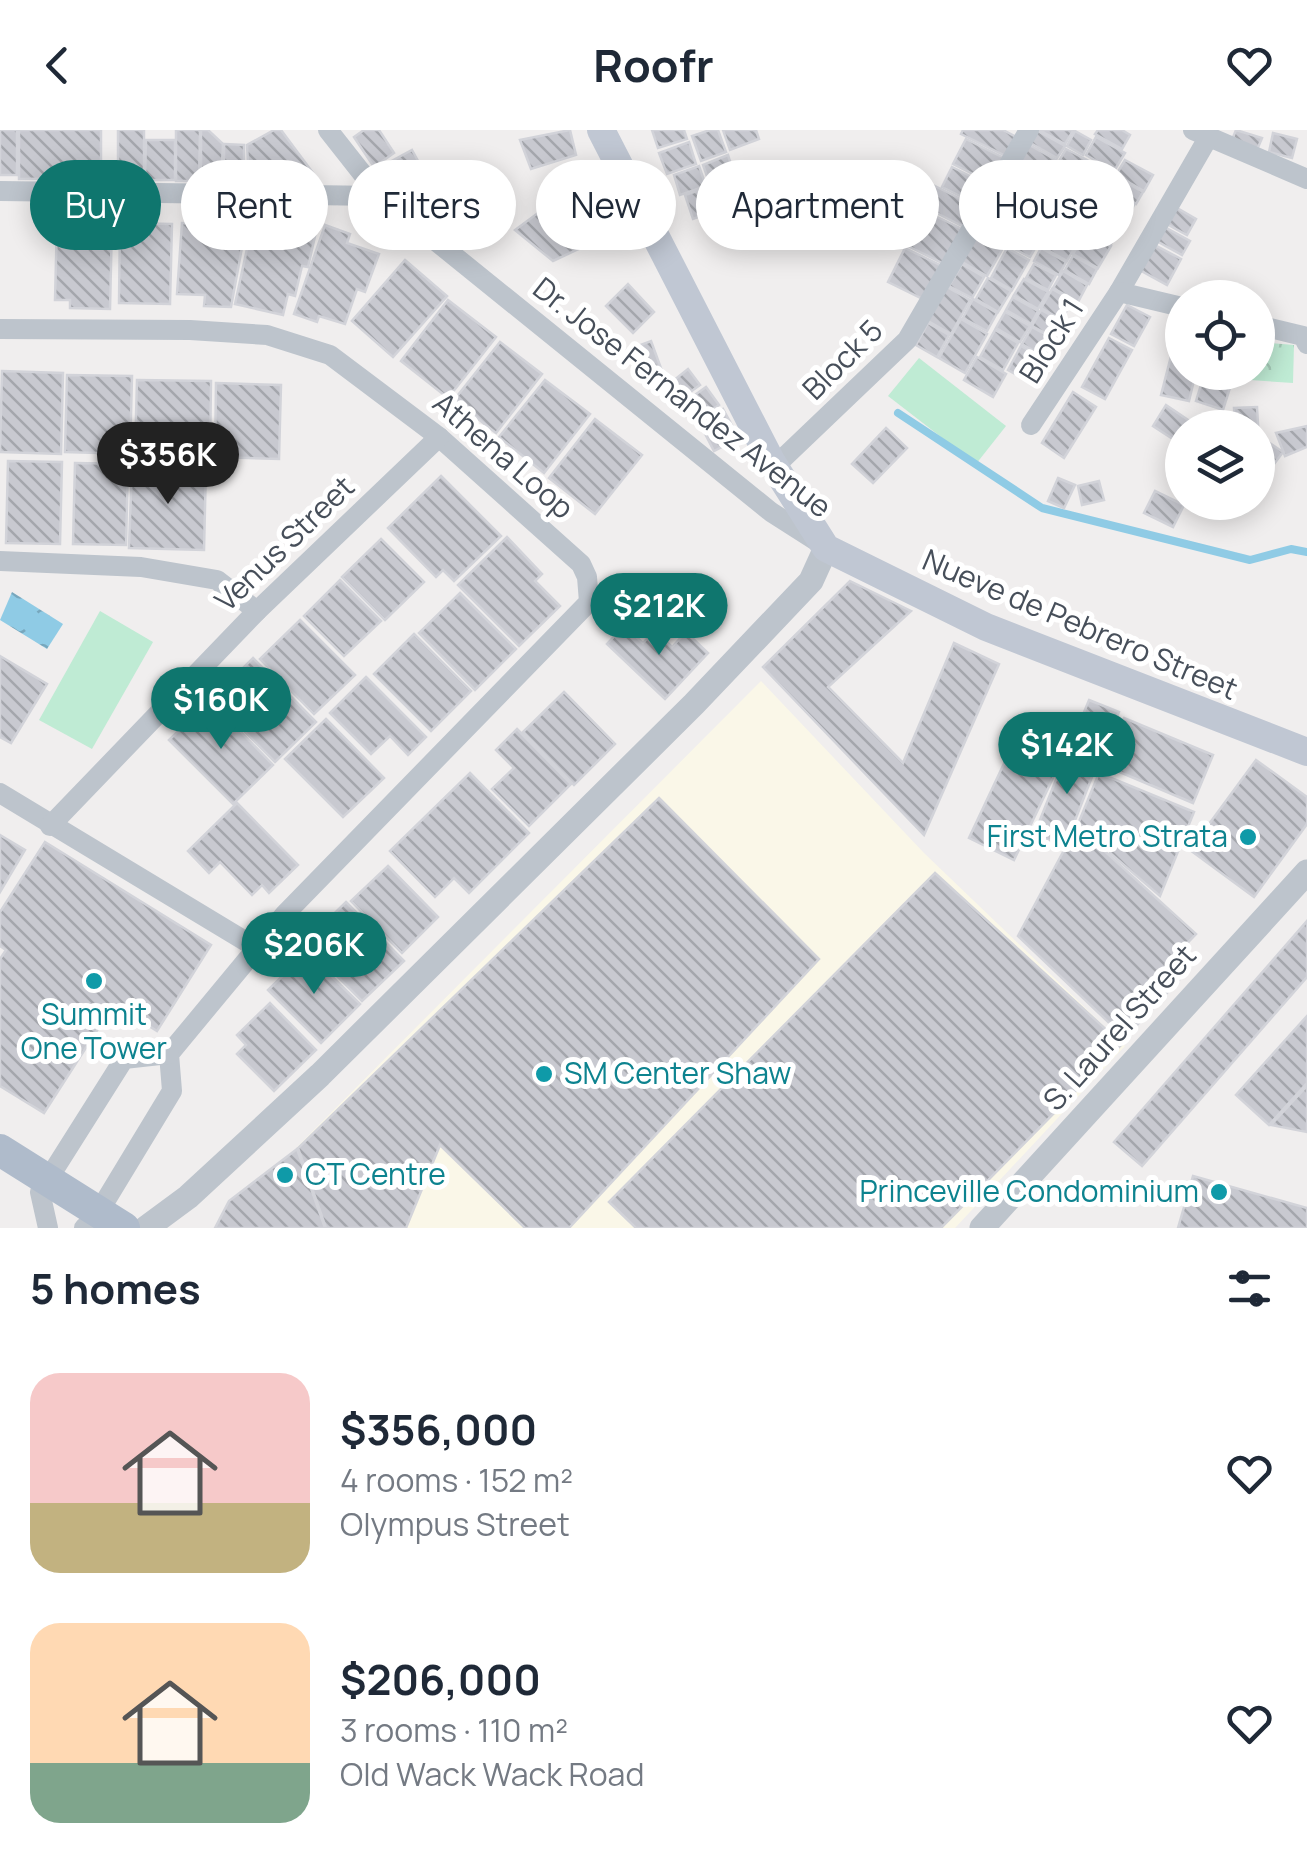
<!DOCTYPE html>
<meta charset="utf-8">
<style>
:root{--surface:#fff;--page:#f6f6f7;--text:#1f2937;--muted:#747a83;--accent:#0f766e}
body{margin:0;font-family:Manrope,sans-serif;background:var(--page);color:var(--text);height:100vh;display:flex;flex-direction:column;font-size:38px;white-space:nowrap}
*{box-sizing:border-box;margin:0}
p{font-size:32px;color:var(--muted)}
.icon{flex:none;width:55px;height:55px;fill:none;stroke:currentColor;stroke-width:2;stroke-linecap:round;stroke-linejoin:round}
.map{position:relative;height:1098px;overflow:hidden}
.sheet{display:flex;flex-direction:column;background:var(--surface);flex:1}
.sheet>*{flex:none}
.guide{position:absolute;left:30px;top:30px;width:1248px;height:90px;display:flex;gap:20px}
.buttons{position:absolute;left:1165px;top:150px;display:grid;gap:20px}
.buttons a{display:grid;place-items:center;width:110px;height:110px;border-radius:50%;background:var(--surface);box-shadow:0 5px 25px #0003;font-size:50px}
.price{position:absolute;translate:-50% -85px;padding:0 22px;border-radius:35px;background:var(--accent);color:#fff;font-size:32px;line-height:65px;filter:drop-shadow(0 2px 5px #0008)}
.price::after{content:'';position:absolute;left:50%;top:60px;width:30px;height:22px;margin-left:-15px;background:inherit;clip-path:polygon(0 0,100% 0,50% 100%)}
.price.active{background:#222;color:#fff}
ul{padding:0;list-style:none}
li{display:flex;align-items:center;gap:30px;height:250px;padding:0 30px}
li span{display:grid;place-items:center;flex:none;width:280px;height:200px;border-radius:30px;color:#555}
li>.icon{margin-inline-start:auto}
span .icon{width:120px;height:120px;fill:#fffc;stroke-width:1}
li b{font-size:42px}
h2{display:flex;justify-content:space-between;align-items:center;height:120px;padding:0 30px;font-size:42px}
.pill{padding:0 35px;border-radius:45px;background:var(--surface);box-shadow:0 5px 25px #0003;font-size:35px;line-height:90px}
.pill.active{background:var(--accent);color:#fff}
header{display:flex;justify-content:space-between;align-items:center;height:130px;padding:0 30px;background:var(--surface);font-size:45px;font-weight:700}
.map>svg:first-child{display:block}
.commercial{fill:#faf7e8}
.forest{fill:url(#forest-crowns)}
.pitch{fill:#bfebd4}
.water{fill:url(#water-ripples)}
.lines{fill:none;stroke-linecap:round;stroke-linejoin:round}
.stream{stroke:#8fcbe5;stroke-width:8}
.building{fill:url(#building-back-hatch);stroke:#d2d3d9;stroke-width:2.5}
.minor{stroke:#bdc4cc;stroke-width:20}
.tertiary{stroke:#bdc4cc;stroke-width:25}
.secondary{stroke:#c0c7d3;stroke-width:28}
.primary{stroke:#afbbcb;stroke-width:32}
.culture-dot{fill:#0f9aa8;stroke:#fff;stroke-width:4}
.labels{text-anchor:middle;stroke-width:10;stroke-linejoin:round;paint-order:stroke}
.street-label{font-size:30px;fill:#474f5a;stroke:#fff}
.culture-label{font-size:30px;fill:#0d838f;stroke:#fff;text-anchor:end}
</style>
<header><svg class="icon" aria-label="back" viewBox="0 0 24 24"><path d="M15 5l-7 7 7 7"/></svg>Roofr<svg class="icon" aria-label="heart" viewBox="0 0 24 24"><path d="M12 20l-8-8c-3-5 5-10 8-4 3-6 11-1 8 4z"/></svg></header>
<div class="map">
<svg width="1307" height="1098" viewBox="0 0 1307 1098">
<defs>
<pattern id="forest-crowns" width="20" height="18" patternUnits="userSpaceOnUse" patternTransform="scale(2.5)"><rect width="20" height="18" fill="#bfebd4"/><path d="M2 6a3 3 0 1 1 6 0M12 15a3 3 0 1 1 6 0" fill="none" stroke="#a6cbb8"/></pattern>
<pattern id="water-ripples" width="26" height="14" patternUnits="userSpaceOnUse" patternTransform="scale(2.5)"><rect width="26" height="14" fill="#8fcbe5"/><path d="M2 4q2-2 4 0t4 0M15 11q2-2 4 0t4 0" fill="none" stroke="#77a7bd"/></pattern>
<pattern id="building-back-hatch" width="6" height="6" patternUnits="userSpaceOnUse" patternTransform="scale(2.5)"><rect width="6" height="6" fill="#c8c9d0"/><path d="M-1 5l2 2M0 0l6 6M5-1l2 2" fill="none" stroke="#a4a6ac"/></pattern>
</defs>
<rect width="100%" height="100%" fill="#f0eeee"/>
<polygon class="commercial" points="761,551 924,723 1125,916 955,1098 326,1098 297,1017"/>
<polygon class="forest" points="1258,212 1294,215 1293,253 1250,250 1251,243 1258,242"/>
<g class="pitch">
<polygon points="919,228 1006,296 976,334 888,266"/>
<polygon points="100,481 153,512 92,619 39,590"/>
</g>
<polygon class="water" points="12,462 63,494 47,519 0,490"/>
<g class="lines">
<polyline class="stream" points="898,283 1042,378 1250,430 1291,419 1307,422"/>
</g>
<g class="building">
<rect x="0" y="0" width="17" height="45"/>
<polygon points="19,0 101,0 101,48 19,49"/>
<rect x="118" y="0" width="26" height="50"/>
<polygon points="176,0 200,0 199,51 176,51"/>
<polygon points="201,0 208,0 223,14 221,52 201,51"/>
<polygon points="274,0 281,0 319,51 249,52 247,15"/>
<polygon points="364,0 379,0 394,23 374,37 354,7"/>
<polygon points="570,0 576,25 531,39 520,10"/>
<polygon points="652,0 684,0 687,9 658,18"/>
<polygon points="710,0 718,0 726,22 701,31 692,6"/>
<polygon points="723,0 756,0 759,9 730,20"/>
<polygon points="963,0 1003,0 1018,8 1008,27 961,4"/>
<polygon points="1036,0 1065,16 1057,28 1027,11"/>
<polygon points="1039,0 1072,0 1073,1 1065,14"/>
<polygon points="1098,0 1122,0 1130,5 1122,19 1095,4"/>
<polygon points="1236,0 1262,8 1254,27 1229,17"/>
<polygon points="1075,1 1091,10 1083,25 1067,16"/>
<polygon points="1273,3 1297,9 1292,28 1269,22"/>
<polygon points="1096,7 1125,23 1114,41 1086,25"/>
<polygon points="966,9 1006,29 993,54 953,34"/>
<polygon points="146,10 175,10 175,50 145,50"/>
<polygon points="689,12 696,34 667,44 659,23"/>
<polygon points="1026,13 1056,30 1045,50 1015,33"/>
<polygon points="224,14 244,15 244,52 224,53"/>
<polygon points="1066,19 1085,29 1078,41 1059,31"/>
<polygon points="412,20 428,49 393,69 377,39"/>
<polygon points="728,25 734,44 709,52 703,35"/>
<polygon points="1087,30 1116,46 1095,82 1067,66"/>
<polygon points="1125,30 1153,45 1144,61 1116,45"/>
<polygon points="1058,32 1076,42 1066,60 1047,50"/>
<polygon points="699,36 706,56 680,65 674,45"/>
<polygon points="1015,36 1040,50 1028,73 1003,59"/>
<polygon points="952,37 988,55 978,75 942,57"/>
<polygon points="1118,48 1143,62 1136,74 1111,60"/>
<polygon points="1043,50 1064,61 1049,86 1029,74"/>
<polygon points="712,56 720,79 693,89 685,65"/>
<polygon points="935,56 974,76 964,97 925,77"/>
<polygon points="1003,62 1027,76 1015,97 991,83"/>
<polygon points="1111,62 1134,75 1125,92 1101,79"/>
<polygon points="603,64 619,100 553,131 515,100 542,80 575,67"/>
<polygon points="1066,68 1094,83 1086,98 1058,82"/>
<polygon points="1172,75 1196,89 1187,105 1163,92"/>
<polygon points="1032,79 1050,89 1040,107 1022,98"/>
<polygon points="923,80 964,100 946,135 906,115"/>
<polygon points="1100,80 1123,93 1111,114 1087,101"/>
<polygon points="1057,84 1085,99 1067,131 1039,115"/>
<polygon points="989,86 1013,99 1005,114 980,100"/>
<polygon points="57,91 112,92 110,179 70,178 70,170 55,170"/>
<polygon points="271,92 316,102 308,137 302,136 295,166 288,164 283,185 235,174 248,114 265,118"/>
<polygon points="120,93 172,94 170,174 119,173"/>
<polygon points="182,93 246,96 231,177 204,176 205,165 177,164"/>
<polygon points="325,95 350,104 347,113 379,124 365,162 357,159 345,194 319,186 317,192 294,184"/>
<polygon points="1161,95 1190,111 1182,125 1153,109"/>
<polygon points="1017,98 1040,110 1030,127 1007,115"/>
<polygon points="1086,102 1111,116 1098,138 1073,124"/>
<polygon points="978,103 1003,118 987,146 962,132"/>
<polygon points="1151,113 1181,129 1167,155 1136,138"/>
<polygon points="905,118 944,137 927,171 888,152"/>
<polygon points="1007,118 1029,130 1012,160 991,148"/>
<polygon points="1041,118 1066,132 1059,145 1034,131"/>
<polygon points="1073,126 1097,139 1089,154 1065,140"/>
<polygon points="405,130 447,166 393,227 352,191"/>
<polygon points="962,134 984,147 972,168 949,156"/>
<polygon points="1034,134 1056,145 1048,160 1026,148"/>
<polygon points="1063,141 1087,155 1078,172 1053,158"/>
<polygon points="988,148 1011,161 998,182 976,169"/>
<polygon points="1024,149 1048,162 1038,179 1014,165"/>
<polygon points="628,154 654,182 633,203 606,176"/>
<polygon points="947,157 970,170 951,204 928,191"/>
<polygon points="1052,159 1072,170 1062,190 1041,178"/>
<polygon points="1013,167 1038,181 1031,194 1006,180"/>
<polygon points="973,169 997,183 987,201 963,188"/>
<polygon points="448,170 496,207 448,268 401,231"/>
<polygon points="1127,175 1150,187 1134,216 1111,204"/>
<polygon points="1041,180 1060,190 1051,206 1032,196"/>
<polygon points="1005,182 1030,196 1020,212 996,198"/>
<polygon points="961,189 987,204 965,243 939,228"/>
<polygon points="928,193 949,205 937,227 916,215"/>
<polygon points="1032,197 1048,206 1038,223 1022,214"/>
<polygon points="1178,199 1182,200 1182,242 1196,242 1189,271 1161,265"/>
<polygon points="995,200 1018,213 1003,240 980,227"/>
<polygon points="1109,208 1132,220 1105,269 1082,257"/>
<polygon points="651,211 662,241 639,250 627,220"/>
<polygon points="500,212 542,244 496,303 454,270"/>
<polygon points="1021,216 1037,225 1024,249 1008,240"/>
<polygon points="977,227 1006,244 993,267 964,250"/>
<polygon points="688,239 700,255 679,270 668,255"/>
<polygon points="2,241 63,243 61,324 0,322"/>
<polygon points="1205,242 1235,242 1223,280 1196,271"/>
<polygon points="67,245 132,246 130,324 65,322"/>
<polygon points="137,250 211,251 210,325 135,324"/>
<polygon points="545,250 590,284 544,343 499,307"/>
<polygon points="216,253 281,255 279,329 215,327"/>
<polygon points="706,257 719,275 693,292 681,275"/>
<polygon points="1073,262 1096,277 1064,328 1042,313"/>
<polygon points="1166,275 1200,298 1182,298 1182,315 1153,296"/>
<polygon points="1257,277 1259,310 1258,310 1258,298 1235,298 1234,278"/>
<polygon points="723,279 739,308 714,321 699,292"/>
<polygon points="595,289 642,325 595,384 549,348"/>
<polygon points="1307,296 1307,317 1285,326 1276,303"/>
<polygon points="886,298 907,318 873,353 852,334"/>
<polygon points="1268,312 1283,322 1268,342 1258,335 1258,327"/>
<polygon points="8,331 62,332 60,414 6,413"/>
<polygon points="75,333 128,334 126,415 73,414"/>
<polygon points="132,334 206,336 204,420 129,418"/>
<polygon points="441,346 501,406 454,451 443,440 436,447 388,398"/>
<polygon points="1058,348 1075,355 1064,378 1048,371"/>
<polygon points="1099,351 1104,370 1082,375 1078,356"/>
<polygon points="1155,361 1184,375 1173,397 1144,383"/>
<polygon points="507,407 542,444 535,451 560,476 519,516 458,455"/>
<polygon points="381,409 424,452 385,490 342,447"/>
<polygon points="340,450 381,491 344,526 304,486"/>
<polygon points="850,451 911,481 828,557 903,633 954,513 999,534 924,705 763,537"/>
<polygon points="460,463 516,519 475,560 419,503"/>
<polygon points="300,490 355,545 314,584 260,529"/>
<polygon points="624,496 643,513 655,500 672,517 686,502 708,523 665,569 607,514"/>
<polygon points="414,504 471,561 431,601 374,544"/>
<polygon points="0,526 47,554 11,613 0,607"/>
<polygon points="253,528 316,592 275,632 212,569"/>
<polygon points="366,547 426,607 408,625 390,606 371,624 330,583"/>
<polygon points="564,562 615,614 574,655 523,602"/>
<polygon points="210,570 273,635 233,674 169,610"/>
<polygon points="1089,570 1119,582 1101,628 1070,616"/>
<polygon points="1124,588 1213,625 1193,673 1103,635"/>
<polygon points="326,589 384,648 343,687 285,629"/>
<polygon points="1024,591 1070,612 1014,730 969,708"/>
<polygon points="517,599 571,654 529,696 492,659 514,638 496,620"/>
<polygon points="1069,617 1099,629 1065,716 1034,705"/>
<polygon points="1256,630 1307,667 1307,694 1254,767 1190,720"/>
<polygon points="470,643 529,703 469,763 454,748 435,767 390,721"/>
<polygon points="1099,643 1194,682 1160,766 1110,723 1116,710 1078,694"/>
<polygon points="659,668 819,829 569,1098 525,1098 440,1015 406,1098 326,1098 298,1018"/>
<polygon points="237,673 298,735 269,763 262,755 252,765 220,732 209,743 188,721"/>
<polygon points="1077,696 1196,804 1175,826 1189,839 1125,908 1018,806"/>
<polygon points="0,705 25,720 0,762"/>
<polygon points="45,712 211,815 157,901 114,874 44,983 0,956 0,829 6,820 0,816 0,782"/>
<polygon points="388,736 438,787 402,823 351,771"/>
<polygon points="935,743 1122,914 941,1098 636,1098 609,1072"/>
<polygon points="346,772 404,831 362,871 304,813"/>
<polygon points="1307,791 1307,847 1142,1036 1114,1012"/>
<polygon points="307,822 360,874 321,913 268,860"/>
<polygon points="270,873 316,920 274,961 237,924 246,915 237,905"/>
<polygon points="1307,886 1307,953 1269,995 1236,965"/>
<polygon points="1307,956 1307,1002 1271,995"/>
<polygon points="297,1019 325,1098 215,1098 229,1071"/>
<polygon points="1193,1046 1307,1078 1307,1098 1178,1098"/>
</g>
<g class="lines">
<g class="minor">
<polyline points="328,0 380,66 771,382 818,412"/>
<polyline points="1193,0 1307,49"/>
<polyline points="0,61 380,66"/>
<polyline points="1119,162 1208,8"/>
<polyline points="1258,195 1303,206 1307,214"/>
<polyline points="0,199 190,200 267,205 330,225 439,307 581,434 587,447 589,472 285,784 169,924 172,961 95,1088 84,1098"/>
<polyline points="1031,295 1119,162 1182,177"/>
<polyline points="775,336 907,210 1029,0"/>
<polyline points="0,431 141,437 217,450 257,481"/>
<polyline points="0,663 255,817"/>
<polyline points="50,696 257,481 439,307"/>
<polyline points="48,1098 40,1062 124,929 169,924"/>
</g>
<g class="tertiary">
<polyline points="146,1098 188,1067 320,945 694,574 811,451 826,418"/>
<polyline points="982,1098 1307,742"/>
</g>
<polyline class="secondary" points="601,0 771,331 826,418 986,497 1307,622"/>
<polyline class="primary" points="0,1020 124,1098"/>
</g>
<g class="culture-dot">
<circle cx="1248" cy="707" r="10"/>
<circle cx="94" cy="851" r="10"/>
<circle cx="544" cy="944" r="10"/>
<circle cx="285" cy="1045" r="10"/>
<circle cx="1219" cy="1062" r="10"/>
</g>
<g class="labels">
<g class="street-label">
<text transform="translate(1052 211) rotate(-58)" y="10">Block 1</text>
<text transform="translate(843 230) rotate(-45)" y="10">Block 5</text>
<text transform="translate(682 268) rotate(38)" y="10">Dr. Jose Fernandez Avenue</text>
<text transform="translate(503 326) rotate(41)" y="10">Athena Loop</text>
<text transform="translate(285 414) rotate(-44)" y="10">Venus Street</text>
<text transform="translate(1080 495) rotate(23)" y="10">Nueve de Pebrero Street</text>
<text transform="translate(1120 898) rotate(-48)" y="10">S. Laurel Street</text>
</g>
<g class="culture-label">
<text x="1228" y="717">First Metro Strata</text>
<text x="94" y="895" text-anchor="middle">Summit<tspan x="94" dy="34">One Tower</tspan></text>
<text x="564" y="954" text-anchor="start">SM Center Shaw</text>
<text x="305" y="1055" text-anchor="start">CT Centre</text>
<text x="1199" y="1072">Princeville Condominium</text>
</g>
</g>
</svg>
<div class="buttons">
<a><svg class="icon" aria-label="locate" viewBox="0 0 24 24"><circle cx="12" cy="12" r="6"/><path d="M12 2v4M12 18v4M2 12h4M18 12h4"/></svg></a>
<a><svg class="icon" aria-label="layers" viewBox="0 0 24 24"><path d="M12 4l9 5-9 5-9-5zM3 14l9 5 9-5"/></svg></a>
</div>
<b class="price active" style="left:168px;top:377px">$356K</b>
<b class="price" style="left:659px;top:528px">$212K</b>
<b class="price" style="left:221px;top:622px">$160K</b>
<b class="price" style="left:1067px;top:667px">$142K</b>
<b class="price" style="left:314px;top:867px">$206K</b>
<div class="guide">
<a class="pill active">Buy</a>
<a class="pill">Rent</a>
<a class="pill">Filters</a>
<a class="pill">New</a>
<a class="pill">Apartment</a>
<a class="pill">House</a>
</div>
</div>
<section class="sheet">
<h2>5 homes<svg class="icon" aria-label="filters" viewBox="0 0 24 24"><path d="M4 7h16M4 17h16"/><circle cx="9" cy="7" r="2"/><circle cx="15" cy="17" r="2"/></svg></h2>
<ul>
<li><span style="background:linear-gradient(#f6c9c9 65%,#c2b280 0)"><svg class="icon" aria-label="home" viewBox="0 0 24 24"><path d="M3 11l9-7 9 7M6 9v11h12V9"/></svg></span><div><b>$356,000</b><p>4 rooms · 152 m²</p><p>Olympus Street</p></div><svg class="icon" aria-label="heart" viewBox="0 0 24 24"><path d="M12 20l-8-8c-3-5 5-10 8-4 3-6 11-1 8 4z"/></svg></li>
<li><span style="background:linear-gradient(#ffd9b3 70%,#7fa58c 0)"><svg class="icon" aria-label="home" viewBox="0 0 24 24"><path d="M3 11l9-7 9 7M6 9v11h12V9"/></svg></span><div><b>$206,000</b><p>3 rooms · 110 m²</p><p>Old Wack Wack Road</p></div><svg class="icon" aria-label="heart" viewBox="0 0 24 24"><path d="M12 20l-8-8c-3-5 5-10 8-4 3-6 11-1 8 4z"/></svg></li>
</ul>
</section>
